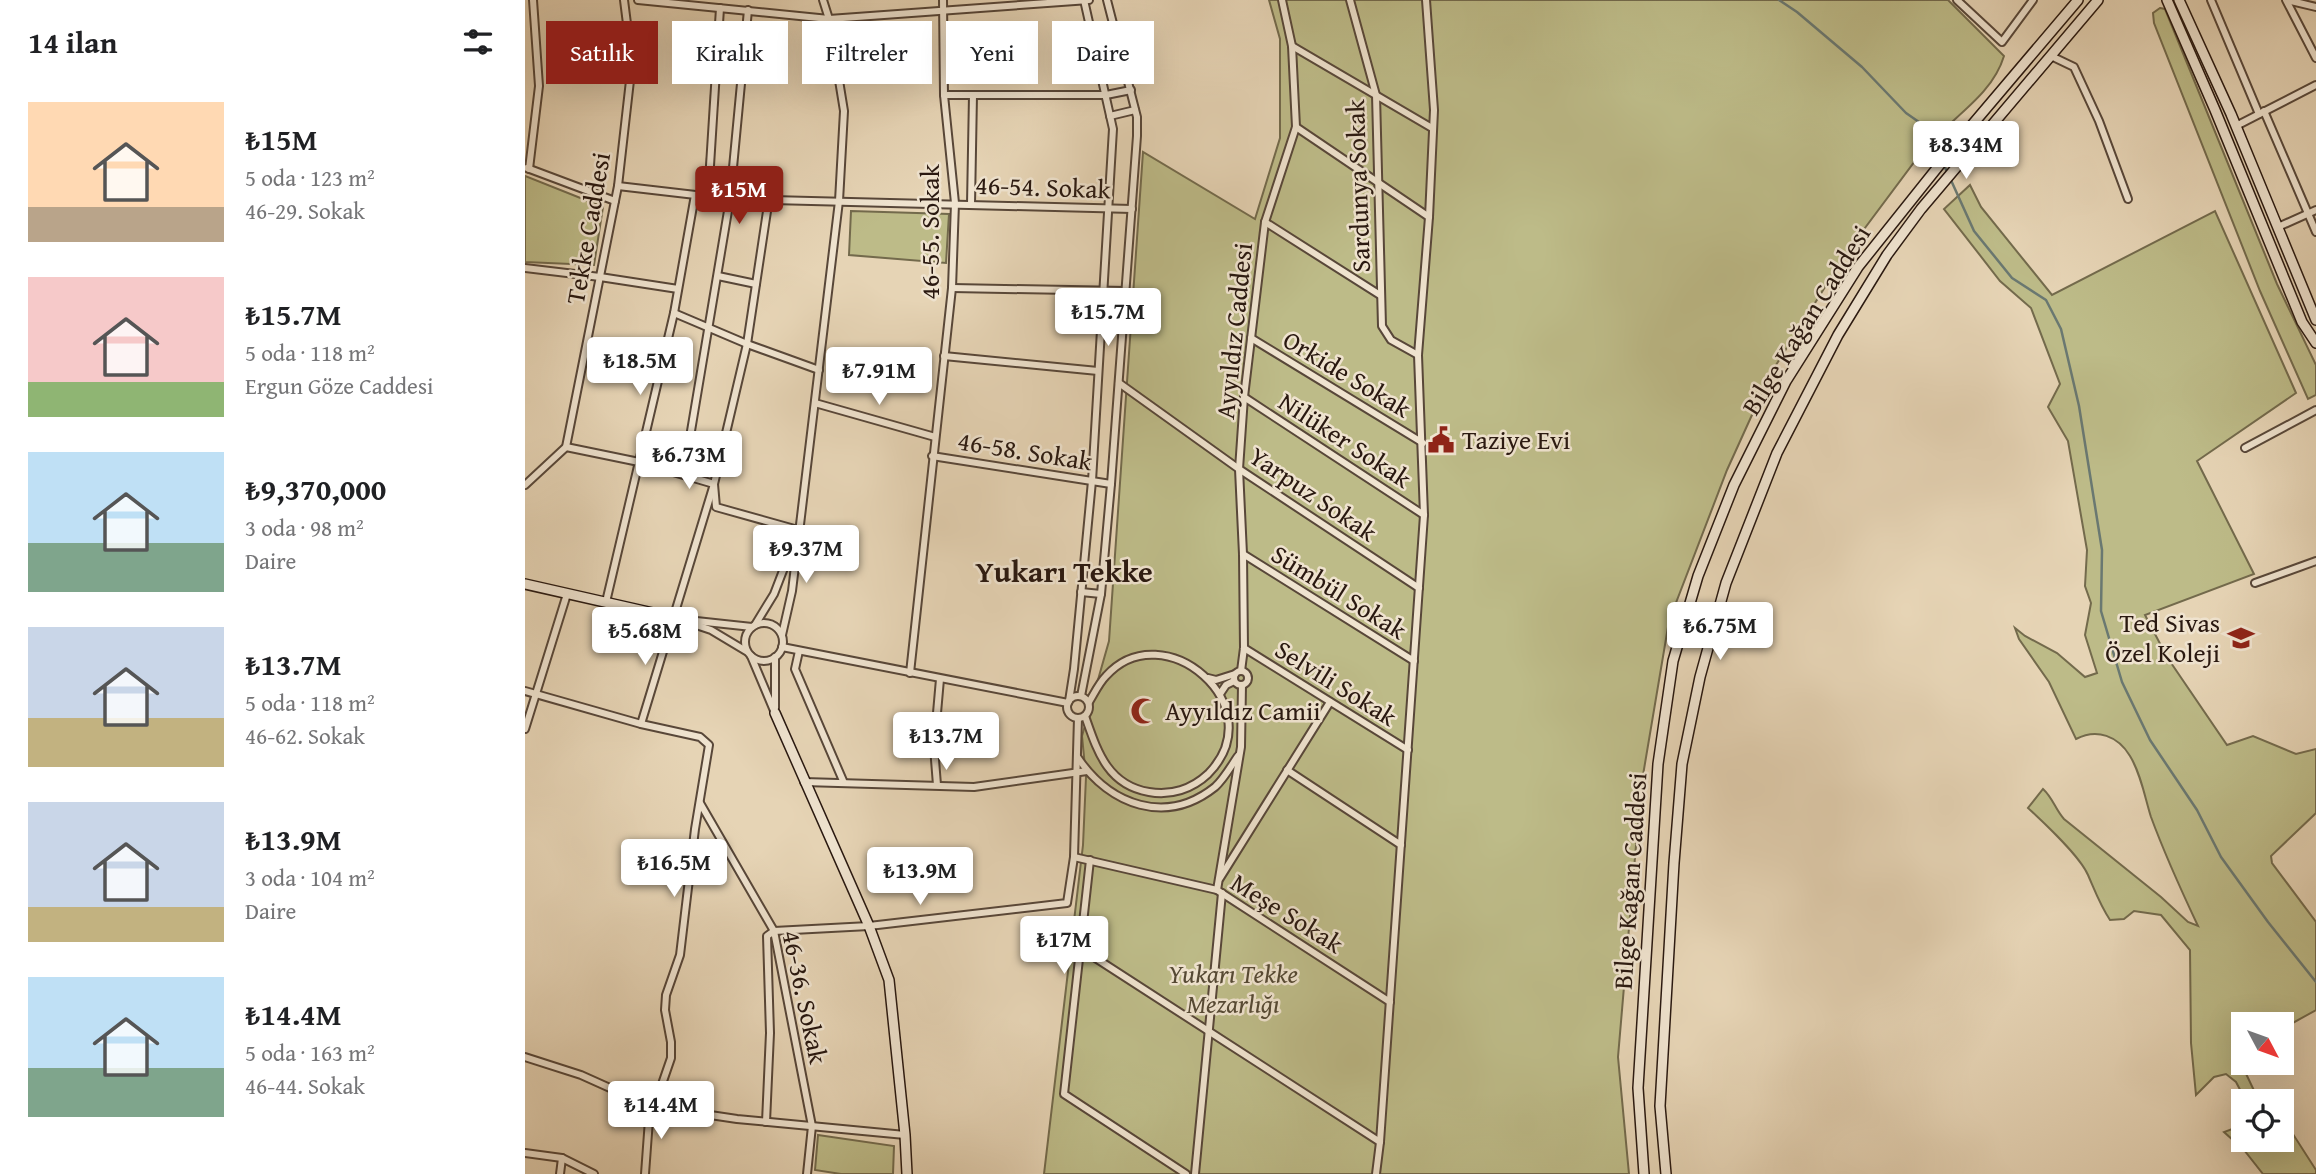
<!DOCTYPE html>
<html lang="tr">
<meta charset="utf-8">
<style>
:root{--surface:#fff;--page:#f6f6f6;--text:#202124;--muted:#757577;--accent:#8f2418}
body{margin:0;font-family:"Gentium Book Plus",serif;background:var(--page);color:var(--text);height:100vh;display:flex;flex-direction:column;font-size:26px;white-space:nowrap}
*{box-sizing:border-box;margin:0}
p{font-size:23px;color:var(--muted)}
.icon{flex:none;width:38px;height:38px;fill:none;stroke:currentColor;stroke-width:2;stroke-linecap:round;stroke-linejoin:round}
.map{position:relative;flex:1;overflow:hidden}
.sheet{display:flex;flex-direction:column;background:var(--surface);width:525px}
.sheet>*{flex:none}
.hud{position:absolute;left:21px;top:21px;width:665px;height:63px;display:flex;gap:14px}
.needle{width:46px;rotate:131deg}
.controls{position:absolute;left:1706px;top:1012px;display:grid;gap:14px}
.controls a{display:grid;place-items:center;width:63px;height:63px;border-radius:0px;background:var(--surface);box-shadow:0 7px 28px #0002;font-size:35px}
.price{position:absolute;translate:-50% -60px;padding:0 16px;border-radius:7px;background:#fff;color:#222;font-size:23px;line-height:46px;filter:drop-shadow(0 2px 4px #0008)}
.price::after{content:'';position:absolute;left:50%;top:42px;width:21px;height:16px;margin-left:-10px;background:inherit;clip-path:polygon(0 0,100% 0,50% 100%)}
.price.selected{background:var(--accent);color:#fff}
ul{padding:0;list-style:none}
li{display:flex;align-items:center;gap:21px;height:175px;padding:0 28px}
li span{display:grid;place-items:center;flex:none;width:196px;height:140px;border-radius:0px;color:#555}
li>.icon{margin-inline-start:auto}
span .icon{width:84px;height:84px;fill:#fffc;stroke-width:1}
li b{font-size:30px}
h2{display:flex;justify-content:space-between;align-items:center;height:84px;padding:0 28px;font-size:30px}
.chip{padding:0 24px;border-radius:0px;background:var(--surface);box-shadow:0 7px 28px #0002;font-size:24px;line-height:63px}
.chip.selected{background:var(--accent);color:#fff}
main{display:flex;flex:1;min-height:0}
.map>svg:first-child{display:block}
.green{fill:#bdbb88;stroke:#736a4c;stroke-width:2}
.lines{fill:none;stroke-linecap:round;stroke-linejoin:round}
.stream{stroke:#6a7871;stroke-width:2.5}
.street-casing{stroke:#584739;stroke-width:10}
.secondary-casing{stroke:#291810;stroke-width:12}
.street{stroke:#efe3cf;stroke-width:6}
.secondary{stroke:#efe3cf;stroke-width:9}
.labels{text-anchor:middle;stroke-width:5;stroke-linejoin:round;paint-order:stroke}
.street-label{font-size:26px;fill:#291810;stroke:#efe3cf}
.poi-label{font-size:26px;fill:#291810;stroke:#efe3cf;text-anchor:start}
.park-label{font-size:26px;font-style:italic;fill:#554934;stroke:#efe3cf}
.quarter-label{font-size:30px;font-weight:bold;fill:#291810;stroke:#efe3cf}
</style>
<main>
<section class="sheet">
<h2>14 ilan<svg class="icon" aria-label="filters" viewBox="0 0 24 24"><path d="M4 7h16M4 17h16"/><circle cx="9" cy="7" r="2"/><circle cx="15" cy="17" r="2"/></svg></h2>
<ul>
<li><span style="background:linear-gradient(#ffd9b3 75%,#b9a48a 0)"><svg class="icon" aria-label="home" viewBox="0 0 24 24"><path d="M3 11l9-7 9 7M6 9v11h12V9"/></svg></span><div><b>₺15M</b><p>5 oda · 123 m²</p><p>46-29. Sokak</p></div></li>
<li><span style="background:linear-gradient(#f6c9c9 75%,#8fb573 0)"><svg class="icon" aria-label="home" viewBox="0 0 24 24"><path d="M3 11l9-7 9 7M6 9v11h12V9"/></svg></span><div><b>₺15.7M</b><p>5 oda · 118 m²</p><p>Ergun Göze Caddesi</p></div></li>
<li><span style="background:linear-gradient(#bfe0f5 65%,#7fa58c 0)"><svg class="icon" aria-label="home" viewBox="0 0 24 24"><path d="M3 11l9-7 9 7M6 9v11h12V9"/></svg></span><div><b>₺9,370,000</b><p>3 oda · 98 m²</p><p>Daire</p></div></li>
<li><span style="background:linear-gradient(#c9d6e8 65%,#c2b280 0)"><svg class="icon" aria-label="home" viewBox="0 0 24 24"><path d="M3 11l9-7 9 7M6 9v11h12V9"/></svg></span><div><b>₺13.7M</b><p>5 oda · 118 m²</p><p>46-62. Sokak</p></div></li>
<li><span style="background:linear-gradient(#c9d6e8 75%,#c2b280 0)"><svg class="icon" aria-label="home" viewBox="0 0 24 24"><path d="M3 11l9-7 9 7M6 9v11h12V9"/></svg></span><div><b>₺13.9M</b><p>3 oda · 104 m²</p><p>Daire</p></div></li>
<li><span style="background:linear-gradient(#bfe0f5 65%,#7fa58c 0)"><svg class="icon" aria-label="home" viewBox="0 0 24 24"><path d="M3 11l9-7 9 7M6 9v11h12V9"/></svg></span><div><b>₺14.4M</b><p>5 oda · 163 m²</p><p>46-44. Sokak</p></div></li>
</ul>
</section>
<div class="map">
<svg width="1791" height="1174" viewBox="0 0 1791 1174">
<rect width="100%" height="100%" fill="#e6d4b5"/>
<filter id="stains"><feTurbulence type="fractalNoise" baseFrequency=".00286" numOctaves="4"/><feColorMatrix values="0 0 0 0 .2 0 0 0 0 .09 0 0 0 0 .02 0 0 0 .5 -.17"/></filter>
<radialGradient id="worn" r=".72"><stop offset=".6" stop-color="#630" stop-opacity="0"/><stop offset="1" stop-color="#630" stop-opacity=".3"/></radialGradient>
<g class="green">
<path d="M744 0H1423L1479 56C1467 96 1426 118 1399 149L1322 252 1246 373 1202 470 1144 621 1116 787 1093 1057 1104 1174H519L558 845 561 777 557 736 584 641 618 152 730 219 755 138V39Z"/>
<polygon points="1635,8 1640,9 1752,284 1791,365 1791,395 1783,399 1735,291 1629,23 1628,13"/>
<polygon points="0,176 78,207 69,265 0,262"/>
<path d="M1445 185 1456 207 1527 295 1690 211 1771 393 1672 461 1729 574 1620 615 1642 657 1702 745 1728 736 1771 754 1791 749V813L1746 856 1747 863 1791 922V1010L1757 1029V1024H1718V1052L1714 1059 1734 1101H1721L1711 1082 1701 1074 1689 1077 1671 1095 1666 1043 1665 950 1636 915 1609 911 1599 919 1585 920C1575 905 1570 891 1563 875 1554 855 1519 823 1503 808L1518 789C1528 798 1530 809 1539 819L1636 897 1663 922 1673 926C1656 890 1640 855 1626 817 1620 798 1616 774 1605 756 1593 736 1572 728 1551 739L1524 682 1494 639 1490 628 1500 636 1532 653 1560 677 1572 673 1560 635 1566 603 1560 586 1562 550 1543 441 1523 407 1535 384 1506 308 1475 281 1419 209Z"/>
<polygon points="326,211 424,214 421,263 324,255"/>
<polygon points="1757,1117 1791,1170 1791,1174 1738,1174 1719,1150 1699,1132 1718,1125 1718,1139 1757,1139"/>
<polygon points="293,1135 369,1146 368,1174 316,1174 290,1170"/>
</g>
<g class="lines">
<g class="stream">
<polyline points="1254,0 1272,12 1337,67 1381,113 1404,129 1422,172"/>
<polyline points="1425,178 1449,231 1487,278 1521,300 1536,329 1554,406 1577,550 1576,611 1597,682 1625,740 1672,810 1696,857 1743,922 1791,982"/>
</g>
<g class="street-casing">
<g id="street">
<polyline points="113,0 304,19 319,111 314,201 267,591 257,635"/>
<polyline points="298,0 304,19 564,0"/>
<polyline points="825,0 851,95 857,326 866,340 893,355"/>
<polyline points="1432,0 1477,42 1508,0"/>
<polyline points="1686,0 1734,114"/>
<polyline points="1761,0 1791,58"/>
<polyline points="1762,0 1791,7"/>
<polyline points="767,46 907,128"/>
<polyline points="1526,56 1549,67 1574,121 1603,199"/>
<polyline points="419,95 581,95 606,90"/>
<polyline points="1739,111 1791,232"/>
<polyline points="585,116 610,110"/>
<polyline points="1711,126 1791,85"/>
<polyline points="771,127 904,217"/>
<polyline points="2,168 90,201"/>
<polyline points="4,169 14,86 8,0"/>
<polyline points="93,186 205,199 607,209"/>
<polyline points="183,197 195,8"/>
<polyline points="446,204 448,95"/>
<polyline points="740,222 855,295"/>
<polyline points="1753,227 1791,210"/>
<polyline points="0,268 75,277 153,289"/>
<polyline points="193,276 231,284"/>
<polyline points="427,288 601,291"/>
<polyline points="149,313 222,344 294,370"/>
<polyline points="726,338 898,443"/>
<polyline points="419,356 573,371"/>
<polyline points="594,383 714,469 894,588"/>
<polyline points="719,397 899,515"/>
<polyline points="290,403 410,437"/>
<polyline points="165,437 205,199 223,10"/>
<polyline points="41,447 114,462 189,484 191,507 273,530"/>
<polyline points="1720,448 1791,410"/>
<polyline points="407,456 586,484"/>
<polyline points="0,485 41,447 93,186 107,63 99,0"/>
<polyline points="718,554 889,661"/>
<polyline points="1730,583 1791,561"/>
<polyline points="556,592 576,594"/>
<polyline points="81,602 149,313 170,195"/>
<polyline points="150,618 186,630 221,651"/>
<polyline points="162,620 227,627"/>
<circle cx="239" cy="642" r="19"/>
<polyline points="230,625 249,594 269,542"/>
<polyline points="257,647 543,703"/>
<polyline points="719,648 883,750"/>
<polyline points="274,651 270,669 319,783"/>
<polyline points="226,656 250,713"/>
<circle cx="716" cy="678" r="7"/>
<polyline points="716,671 719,648 718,554 714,469 719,397 740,222 771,127 767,46 757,0"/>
<polyline points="385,673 427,288 430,203 419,95 418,0"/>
<polyline points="683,678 691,680 710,674"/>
<polyline points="0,691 116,724 175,737 184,745 170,829 155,955 141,995 140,1010 146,1042 146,1058 136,1087 125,1106 120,1174"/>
<polyline points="695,694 701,685 709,681"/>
<circle cx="553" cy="707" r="11"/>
<polyline points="556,696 576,594 586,484 612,136 612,117 582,0"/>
<polyline points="544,701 549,669 567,481 588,129 559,0"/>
<polyline points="250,708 250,657"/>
<path d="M560 716C572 750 582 785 624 792 646 796 667 789 683 774 750 706 638 612 581 676 574 683 569 694 564 702"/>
<polyline points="116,724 189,484 222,344 244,198"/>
<polyline points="0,729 42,594"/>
<path d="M553 758C585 805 641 826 690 787 699 779 706 766 713 756"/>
<polyline points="762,770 876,845"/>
<polyline points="279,782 449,787 562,771"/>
<polyline points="412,785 409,747 415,679"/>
<polyline points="175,803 249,931 287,1126 282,1174"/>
<polyline points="549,857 692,890 865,1002"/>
<polyline points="565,860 539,1094 661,1174"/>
<polyline points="695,878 805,702"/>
<polyline points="692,890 716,747 717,685"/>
<polyline points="555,948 855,1142"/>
<polyline points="0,1057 56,1075 125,1106 212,1119 380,1135"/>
<polyline points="241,1122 245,1033 242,936 249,931 344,926 542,903 549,857 553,718"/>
<polyline points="0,1153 37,1158 69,1174"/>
<polyline points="35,1174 37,1158"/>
<polyline points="670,1174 697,893"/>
<polyline points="851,1174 855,1142 899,515 893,355 904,217 909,110 901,0"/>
</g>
</g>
<g class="secondary-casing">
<g id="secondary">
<polyline points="1642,0 1690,110 1777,322 1791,343"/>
<polyline points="1654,0 1706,114 1791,320"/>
<polyline points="0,584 150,618"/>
<polyline points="250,713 344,926 364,980 380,1135 382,1174"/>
<polyline points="1119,1174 1113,1088 1133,764 1148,661 1173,576 1209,485 1261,381 1333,267 1436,138 1553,0"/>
<polyline points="1141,1174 1135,1106 1149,863 1157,764 1175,677 1201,583 1252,453 1313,335 1362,255 1396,209 1573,0"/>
</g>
</g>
<use href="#street" class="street"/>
<use href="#secondary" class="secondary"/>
</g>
<defs>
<g id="civic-bare" transform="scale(2.1)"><path d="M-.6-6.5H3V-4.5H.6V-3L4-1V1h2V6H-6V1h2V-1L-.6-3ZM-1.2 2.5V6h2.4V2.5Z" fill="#8f2418" stroke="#efe3cf" stroke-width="2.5" paint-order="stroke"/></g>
<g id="school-bare" transform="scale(2.1)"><path d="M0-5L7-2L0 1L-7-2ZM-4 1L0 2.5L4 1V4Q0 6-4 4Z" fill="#8f2418" stroke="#efe3cf" stroke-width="2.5" paint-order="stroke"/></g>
<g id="mosque-bare" transform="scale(2.1)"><path d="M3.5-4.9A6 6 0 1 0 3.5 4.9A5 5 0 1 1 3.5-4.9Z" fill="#8f2418" stroke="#efe3cf" stroke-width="2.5" paint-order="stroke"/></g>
</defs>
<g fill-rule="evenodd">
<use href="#civic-bare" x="916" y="440"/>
<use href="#school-bare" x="1716" y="638"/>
<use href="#mosque-bare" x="619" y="711"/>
</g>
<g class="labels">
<g class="street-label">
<text transform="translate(833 186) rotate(-92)" y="9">Sardunya Sokak</text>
<text transform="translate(518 187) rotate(2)" y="9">46-54. Sokak</text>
<text transform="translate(63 228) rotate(-80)" y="9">Tekke Caddesi</text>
<text transform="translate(405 232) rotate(-90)" y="9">46-55. Sokak</text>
<text transform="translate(1281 320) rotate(-58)" y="9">Bilge Kağan Caddesi</text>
<text transform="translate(709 331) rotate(-84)" y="9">Ayyıldız Caddesi</text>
<text transform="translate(822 374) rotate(31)" y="9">Orkide Sokak</text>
<text transform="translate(820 440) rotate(33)" y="9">Nilüker Sokak</text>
<text transform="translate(500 451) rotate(9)" y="9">46-58. Sokak</text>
<text transform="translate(788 494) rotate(34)" y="9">Yarpuz Sokak</text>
<text transform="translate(814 592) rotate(32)" y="9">Sümbül Sokak</text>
<text transform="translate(811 683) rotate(32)" y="9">Selvili Sokak</text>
<text transform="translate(1105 881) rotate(-86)" y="9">Bilge Kağan Caddesi</text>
<text transform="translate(762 913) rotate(32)" y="9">Meşe Sokak</text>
<text transform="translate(280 997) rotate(78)" y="9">46-36. Sokak</text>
</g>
<g class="poi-label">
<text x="937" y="449">Taziye Evi</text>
<text x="1695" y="632" text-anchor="end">Ted Sivas<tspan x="1695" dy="30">Özel Koleji</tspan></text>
<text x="640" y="720">Ayyıldız Camii</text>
</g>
<g class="park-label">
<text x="708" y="983">Yukarı Tekke<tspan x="708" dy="30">Mezarlığı</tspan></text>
</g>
<g class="quarter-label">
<text x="539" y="582">Yukarı Tekke</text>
</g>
</g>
<rect width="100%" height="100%" filter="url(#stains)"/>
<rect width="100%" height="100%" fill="url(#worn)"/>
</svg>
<div class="controls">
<a><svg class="needle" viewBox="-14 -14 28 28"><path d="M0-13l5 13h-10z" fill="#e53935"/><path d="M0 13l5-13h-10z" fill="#757577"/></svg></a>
<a><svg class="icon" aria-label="locate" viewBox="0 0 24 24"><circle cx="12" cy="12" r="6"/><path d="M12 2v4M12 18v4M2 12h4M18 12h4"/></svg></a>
</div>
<b class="price" style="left:1441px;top:181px">₺8.34M</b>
<b class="price selected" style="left:214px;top:226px">₺15M</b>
<b class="price" style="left:583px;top:348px">₺15.7M</b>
<b class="price" style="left:115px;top:397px">₺18.5M</b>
<b class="price" style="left:354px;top:407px">₺7.91M</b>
<b class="price" style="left:164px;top:491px">₺6.73M</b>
<b class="price" style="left:281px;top:585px">₺9.37M</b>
<b class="price" style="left:1195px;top:662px">₺6.75M</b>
<b class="price" style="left:120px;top:667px">₺5.68M</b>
<b class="price" style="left:421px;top:772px">₺13.7M</b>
<b class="price" style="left:149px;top:899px">₺16.5M</b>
<b class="price" style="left:395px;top:907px">₺13.9M</b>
<b class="price" style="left:539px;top:976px">₺17M</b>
<b class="price" style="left:136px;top:1141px">₺14.4M</b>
<div class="hud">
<a class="chip selected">Satılık</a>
<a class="chip">Kiralık</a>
<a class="chip">Filtreler</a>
<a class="chip">Yeni</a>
<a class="chip">Daire</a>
</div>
</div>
</main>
